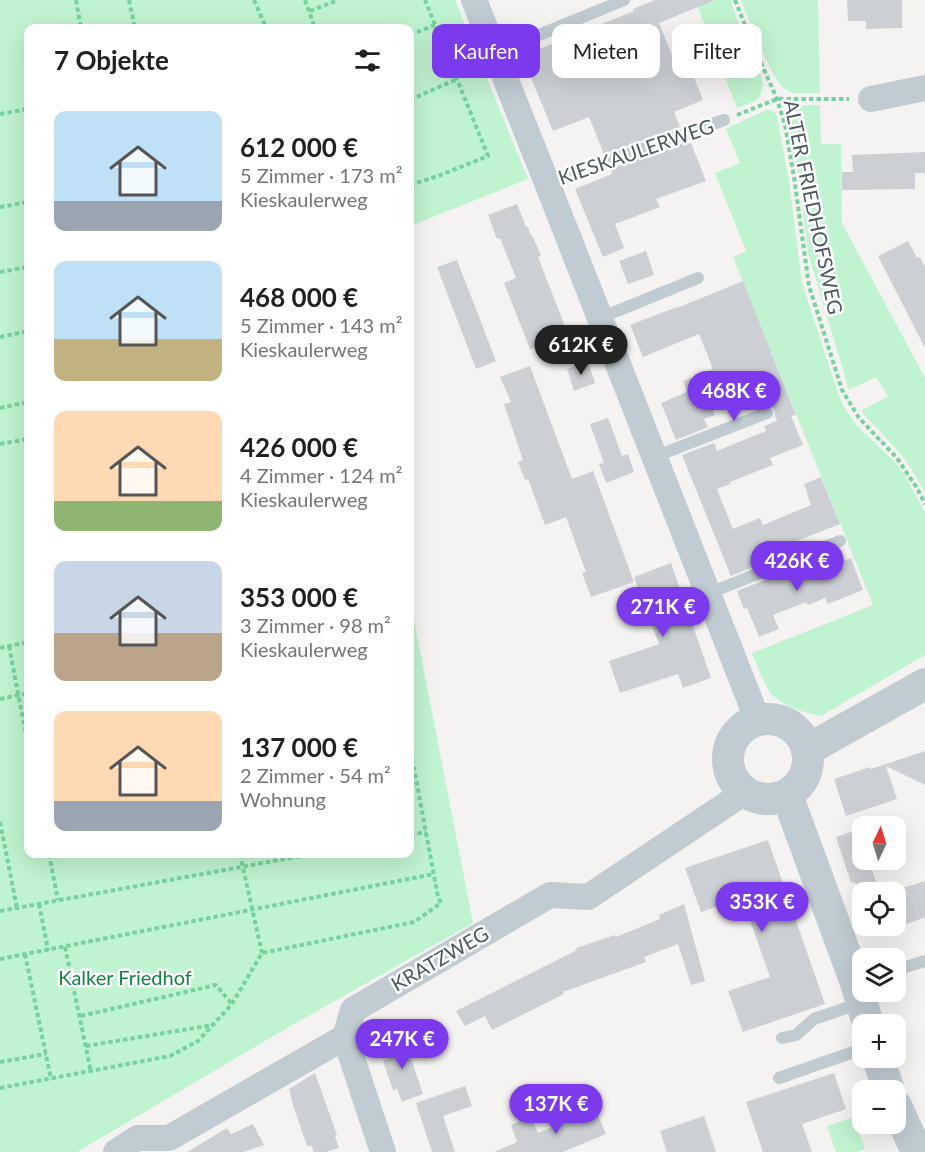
<!DOCTYPE html>
<html lang="de">
<meta charset="utf-8">
<style>
:root{--surface:#fff;--page:#f6f6f6;--text:#202124;--muted:#757577;--accent:#7c3aed}
body{margin:0;font-family:Lato,sans-serif;background:var(--page);color:var(--text);height:100vh;display:flex;flex-direction:column;font-size:22px;white-space:nowrap}
*{box-sizing:border-box;margin:0}
p{font-size:20px;color:var(--muted)}
.icon{flex:none;width:33px;height:33px;fill:none;stroke:currentColor;stroke-width:2;stroke-linecap:round;stroke-linejoin:round}
.map{position:relative;flex:1;overflow:hidden}
.drawer{position:absolute;left:24px;top:24px;width:390px;height:834px;display:flex;flex-direction:column;background:var(--surface);border-radius:12px;box-shadow:0 6px 24px #0002}
.drawer>*{flex:none}
.hud{position:absolute;left:432px;top:24px;width:402px;height:54px;display:flex;gap:12px}
.needle{width:39px;rotate:4deg}
.fabs{position:absolute;left:852px;top:816px;display:grid;gap:12px}
.fabs a{display:grid;place-items:center;width:54px;height:54px;border-radius:12px;background:var(--surface);box-shadow:0 6px 24px #0002;font-size:30px}
.price{position:absolute;translate:-50% -51px;padding:0 14px;border-radius:21px;background:var(--accent);color:#fff;font-size:20px;line-height:39px;filter:drop-shadow(0 2px 3px #0008)}
.price::after{content:'';position:absolute;left:50%;top:36px;width:18px;height:14px;margin-left:-9px;background:inherit;clip-path:polygon(0 0,100% 0,50% 100%)}
.price.current{background:#222;color:#fff}
ul{padding:0;list-style:none}
li{display:flex;align-items:center;gap:18px;height:150px;padding:0 30px}
li span{display:grid;place-items:center;flex:none;width:168px;height:120px;border-radius:12px;color:#555}
li>.icon{margin-inline-start:auto}
span .icon{width:72px;height:72px;fill:#fffc;stroke-width:1}
li b{font-size:26px}
h2{display:flex;justify-content:space-between;align-items:center;height:72px;padding:0 30px;font-size:26px}
.tag{padding:0 21px;border-radius:12px;background:var(--surface);box-shadow:0 6px 24px #0002;font-size:21px;line-height:54px}
.tag.current{background:var(--accent);color:#fff}
.map>svg:first-child{display:block}
.green{fill:#c0f3cf}
.building{fill:#ccd0d5}
.lines{fill:none;stroke-linecap:round;stroke-linejoin:round}
.path{stroke:#75d39d;stroke-width:4;stroke-dasharray:4.5 3;stroke-linecap:butt}
.service{stroke:#c0cbd2;stroke-width:12}
.minor{stroke:#c0cbd2;stroke-width:26}
.tertiary{stroke:#c0cbd2;stroke-width:32}
.labels{text-anchor:middle;stroke-width:5;stroke-linejoin:round;paint-order:stroke}
.street-label{font-size:20px;fill:#495861;stroke:#fff}
.park-label{font-size:20px;fill:#128441;stroke:#fff}
</style>
<div class="map">
<svg width="925" height="1152" viewBox="0 0 925 1152">
<rect width="100%" height="100%" fill="#f5f2f2"/>
<g class="green">
<polygon points="0,0 455,0 528,179 410,226 410,28 28,28 28,854 410,854 410,599 473,923 287,1028 77,1152 0,1152"/>
<path d="M695 0H731L735 14 763 81C762 102 755 101 737 108Z"/>
<polygon points="741,0 818,0 820,93 792,93 782,87 774,75 756,39"/>
<path d="M820 105 821 144H841L842 223 925 378V492C917 479 910 464 899 452 887 438 873 425 861 411L888 396 876 377 849 390 808 253 799 179 787 114 790 107 794 106Z"/>
<path d="M766 110C772 110 774 111 777 116L789 181 802 283 837 390 844 407 858 427 895 462 906 477 925 513V655L821 716C805 713 781 706 770 692 763 682 757 665 752 653L873 605 733 257 746 251 715 173 740 163 726 129Z"/>
<polygon points="854,1117 865,1149 856,1152 836,1152 827,1126"/>
</g>
<g class="building">
<polygon points="655,0 715,0 659,23 673,58 705,46 711,62 691,70 703,100 674,112 680,127 604,154 589,117 553,131 522,56 634,11 633,9"/>
<polygon points="847,0 902,0 902,28 866,29 866,21 848,21"/>
<polygon points="686,142 687,144 691,143 706,181 656,199 660,207 615,224 624,248 603,257 575,189 612,174 610,169"/>
<polygon points="925,152 925,173 915,173 915,189 842,190 842,172 853,172 852,155"/>
<polygon points="517,204 526,227 528,227 531,236 532,235 541,256 538,257 568,334 530,349 504,283 516,278 500,238 497,239 488,215"/>
<polygon points="908,241 917,258 920,257 925,267 925,348 878,256"/>
<polygon points="646,251 654,275 628,284 619,261"/>
<polygon points="457,260 496,361 476,369 437,267"/>
<polygon points="743,281 796,415 791,416 803,445 770,458 773,465 730,482 730,484 717,489 733,529 760,518 763,525 811,505 804,484 821,477 840,524 794,542 797,549 731,576 682,455 714,443 717,451 766,431 764,426 777,421 775,416 774,409 770,406 756,370 719,385 720,388 706,394 715,415 704,419 708,427 676,440 661,403 687,392 683,381 713,369 699,334 643,357 630,325 677,307 677,308"/>
<polygon points="588,362 595,383 574,391 567,369"/>
<polygon points="530,366 572,479 593,471 634,582 591,597 582,573 586,572 566,517 545,525 528,479 525,480 518,462 523,460 504,404 511,402 500,377"/>
<polygon points="608,418 622,456 628,454 634,472 606,483 599,464 604,463 590,424"/>
<polygon points="851,558 863,590 828,604 825,598 808,605 806,602 773,615 779,629 759,637 747,608 744,609 737,591 802,565 806,575"/>
<polygon points="671,563 711,678 683,688 678,674 620,693 609,661 659,644 634,577"/>
<polygon points="925,751 925,785 886,766 897,799 846,816 834,779 870,767 871,769"/>
<polygon points="854,831 862,860 869,860 879,892 862,892 862,904 855,882 851,883 836,837"/>
<polygon points="768,840 825,1004 743,1032 728,991 770,977 742,898 701,912 685,868"/>
<polygon points="925,881 925,917 918,920 873,936 869,926 896,926 896,892 889,892"/>
<polygon points="684,904 705,981 691,985 678,944 644,957 646,962 563,992 564,994 492,1030 485,1016 465,1026 456,1011 577,950 576,948 615,935 616,937 660,919 659,915"/>
<polygon points="404,1038 423,1094 402,1102 397,1089 393,1090 383,1061 387,1059 382,1046"/>
<polygon points="315,1073 337,1135 335,1136 339,1148 326,1152 314,1152 311,1145 307,1146 293,1105 289,1089"/>
<polygon points="834,1073 846,1109 802,1124 812,1152 763,1152 746,1102"/>
<polygon points="465,1086 472,1106 443,1116 455,1152 432,1152 416,1103"/>
<polygon points="595,1109 606,1134 563,1152 494,1152 517,1142 511,1125 531,1117 538,1133"/>
<polygon points="704,1116 716,1152 667,1152 660,1131"/>
<polygon points="253,1124 264,1145 243,1152 187,1152 227,1128 231,1134"/>
</g>
<g class="lines">
<g class="path">
<polyline points="76,0 81,28"/>
<polyline points="129,0 135,28"/>
<polyline points="254,0 266,28"/>
<polyline points="305,0 315,28"/>
<polyline points="735,0 754,47 777,99 785,125 794,177 809,286 842,390 859,418 897,458 917,488 925,504"/>
<polyline points="310,11 338,0"/>
<polyline points="410,35 435,25"/>
<polyline points="410,100 457,79"/>
<polyline points="0,114 28,109"/>
<polyline points="737,115 777,99 849,99"/>
<polyline points="410,185 438,176 488,156 425,0"/>
<polyline points="0,207 28,202"/>
<polyline points="0,272 28,267"/>
<polyline points="0,337 28,331"/>
<polyline points="0,408 28,402"/>
<polyline points="0,444 28,439"/>
<polyline points="9,646 28,745"/>
<polyline points="0,648 28,642"/>
<polyline points="0,699 28,693"/>
<polyline points="0,822 17,908"/>
<polyline points="410,835 426,832"/>
<polyline points="49,854 58,900"/>
<polyline points="240,854 262,953"/>
<polyline points="39,904 48,950"/>
<polyline points="0,911 312,854"/>
<polyline points="65,947 91,1072"/>
<polyline points="25,954 51,1079"/>
<polyline points="0,959 434,874"/>
<polyline points="81,1016 216,985 232,1004"/>
<polyline points="86,1046 213,1025"/>
<polyline points="0,1062 46,1054"/>
<polyline points="0,1088 170,1056 198,1041 232,1004 262,953 414,922 441,903 438,897 410,747"/>
</g>
<g class="service">
<polyline points="495,53 624,0"/>
<polyline points="547,183 724,120"/>
<polyline points="600,318 698,278"/>
<polyline points="654,457 767,413"/>
<polyline points="707,594 840,541"/>
<polyline points="896,970 925,961"/>
<polyline points="782,1038 796,1035 814,1019 861,1003"/>
<polyline points="779,1078 862,1049"/>
</g>
<g class="minor">
<polyline points="474,0 547,183 758,721"/>
<polyline points="871,99 925,88"/>
<polyline points="345,1037 383,1152"/>
<polyline points="116,1152 138,1138 169,1138 345,1037 353,1010 550,895 588,897 745,792"/>
</g>
<g class="tertiary">
<circle cx="768" cy="759" r="40"/>
<polyline points="807,750 925,684"/>
<polyline points="787,795 856,983 868,1024"/>
<polyline points="878,1058 889,1090"/>
<polyline points="896,1106 917,1152"/>
</g>
</g>
<g class="labels">
<g class="street-label">
<text transform="translate(636 152) rotate(-19)" y="7">KIESKAULERWEG</text>
<text transform="translate(813 207) rotate(78)" y="7">ALTER FRIEDHOFSWEG</text>
<text transform="translate(440 959) rotate(-30)" y="7">KRATZWEG</text>
</g>
<g class="park-label">
<text x="125" y="985">Kalker Friedhof</text>
</g>
</g>
</svg>
<div class="fabs">
<a><svg class="needle" viewBox="-14 -14 28 28"><path d="M0-13l5 13h-10z" fill="#e53935"/><path d="M0 13l5-13h-10z" fill="#757577"/></svg></a>
<a><svg class="icon" aria-label="locate" viewBox="0 0 24 24"><circle cx="12" cy="12" r="6"/><path d="M12 2v4M12 18v4M2 12h4M18 12h4"/></svg></a>
<a><svg class="icon" aria-label="layers" viewBox="0 0 24 24"><path d="M12 4l9 5-9 5-9-5zM3 14l9 5 9-5"/></svg></a>
<a>+</a>
<a>−</a>
</div>
<b class="price current" style="left:581px;top:376px">612K €</b>
<b class="price" style="left:734px;top:422px">468K €</b>
<b class="price" style="left:797px;top:592px">426K €</b>
<b class="price" style="left:663px;top:638px">271K €</b>
<b class="price" style="left:762px;top:933px">353K €</b>
<b class="price" style="left:402px;top:1070px">247K €</b>
<b class="price" style="left:556px;top:1135px">137K €</b>
<div class="hud">
<a class="tag current">Kaufen</a>
<a class="tag">Mieten</a>
<a class="tag">Filter</a>
</div>
<section class="drawer">
<h2>7 Objekte<svg class="icon" aria-label="filters" viewBox="0 0 24 24"><path d="M4 7h16M4 17h16"/><circle cx="9" cy="7" r="2"/><circle cx="15" cy="17" r="2"/></svg></h2>
<ul>
<li><span style="background:linear-gradient(#bfe0f5 75%,#9aa5b1 0)"><svg class="icon" aria-label="home" viewBox="0 0 24 24"><path d="M3 11l9-7 9 7M6 9v11h12V9"/></svg></span><div><b>612 000 €</b><p>5 Zimmer · 173 m²</p><p>Kieskaulerweg</p></div></li>
<li><span style="background:linear-gradient(#bfe0f5 65%,#c2b280 0)"><svg class="icon" aria-label="home" viewBox="0 0 24 24"><path d="M3 11l9-7 9 7M6 9v11h12V9"/></svg></span><div><b>468 000 €</b><p>5 Zimmer · 143 m²</p><p>Kieskaulerweg</p></div></li>
<li><span style="background:linear-gradient(#ffd9b3 75%,#8fb573 0)"><svg class="icon" aria-label="home" viewBox="0 0 24 24"><path d="M3 11l9-7 9 7M6 9v11h12V9"/></svg></span><div><b>426 000 €</b><p>4 Zimmer · 124 m²</p><p>Kieskaulerweg</p></div></li>
<li><span style="background:linear-gradient(#c9d6e8 60%,#b9a48a 0)"><svg class="icon" aria-label="home" viewBox="0 0 24 24"><path d="M3 11l9-7 9 7M6 9v11h12V9"/></svg></span><div><b>353 000 €</b><p>3 Zimmer · 98 m²</p><p>Kieskaulerweg</p></div></li>
<li><span style="background:linear-gradient(#ffd9b3 75%,#9aa5b1 0)"><svg class="icon" aria-label="home" viewBox="0 0 24 24"><path d="M3 11l9-7 9 7M6 9v11h12V9"/></svg></span><div><b>137 000 €</b><p>2 Zimmer · 54 m²</p><p>Wohnung</p></div></li>
</ul>
</section>
</div>
